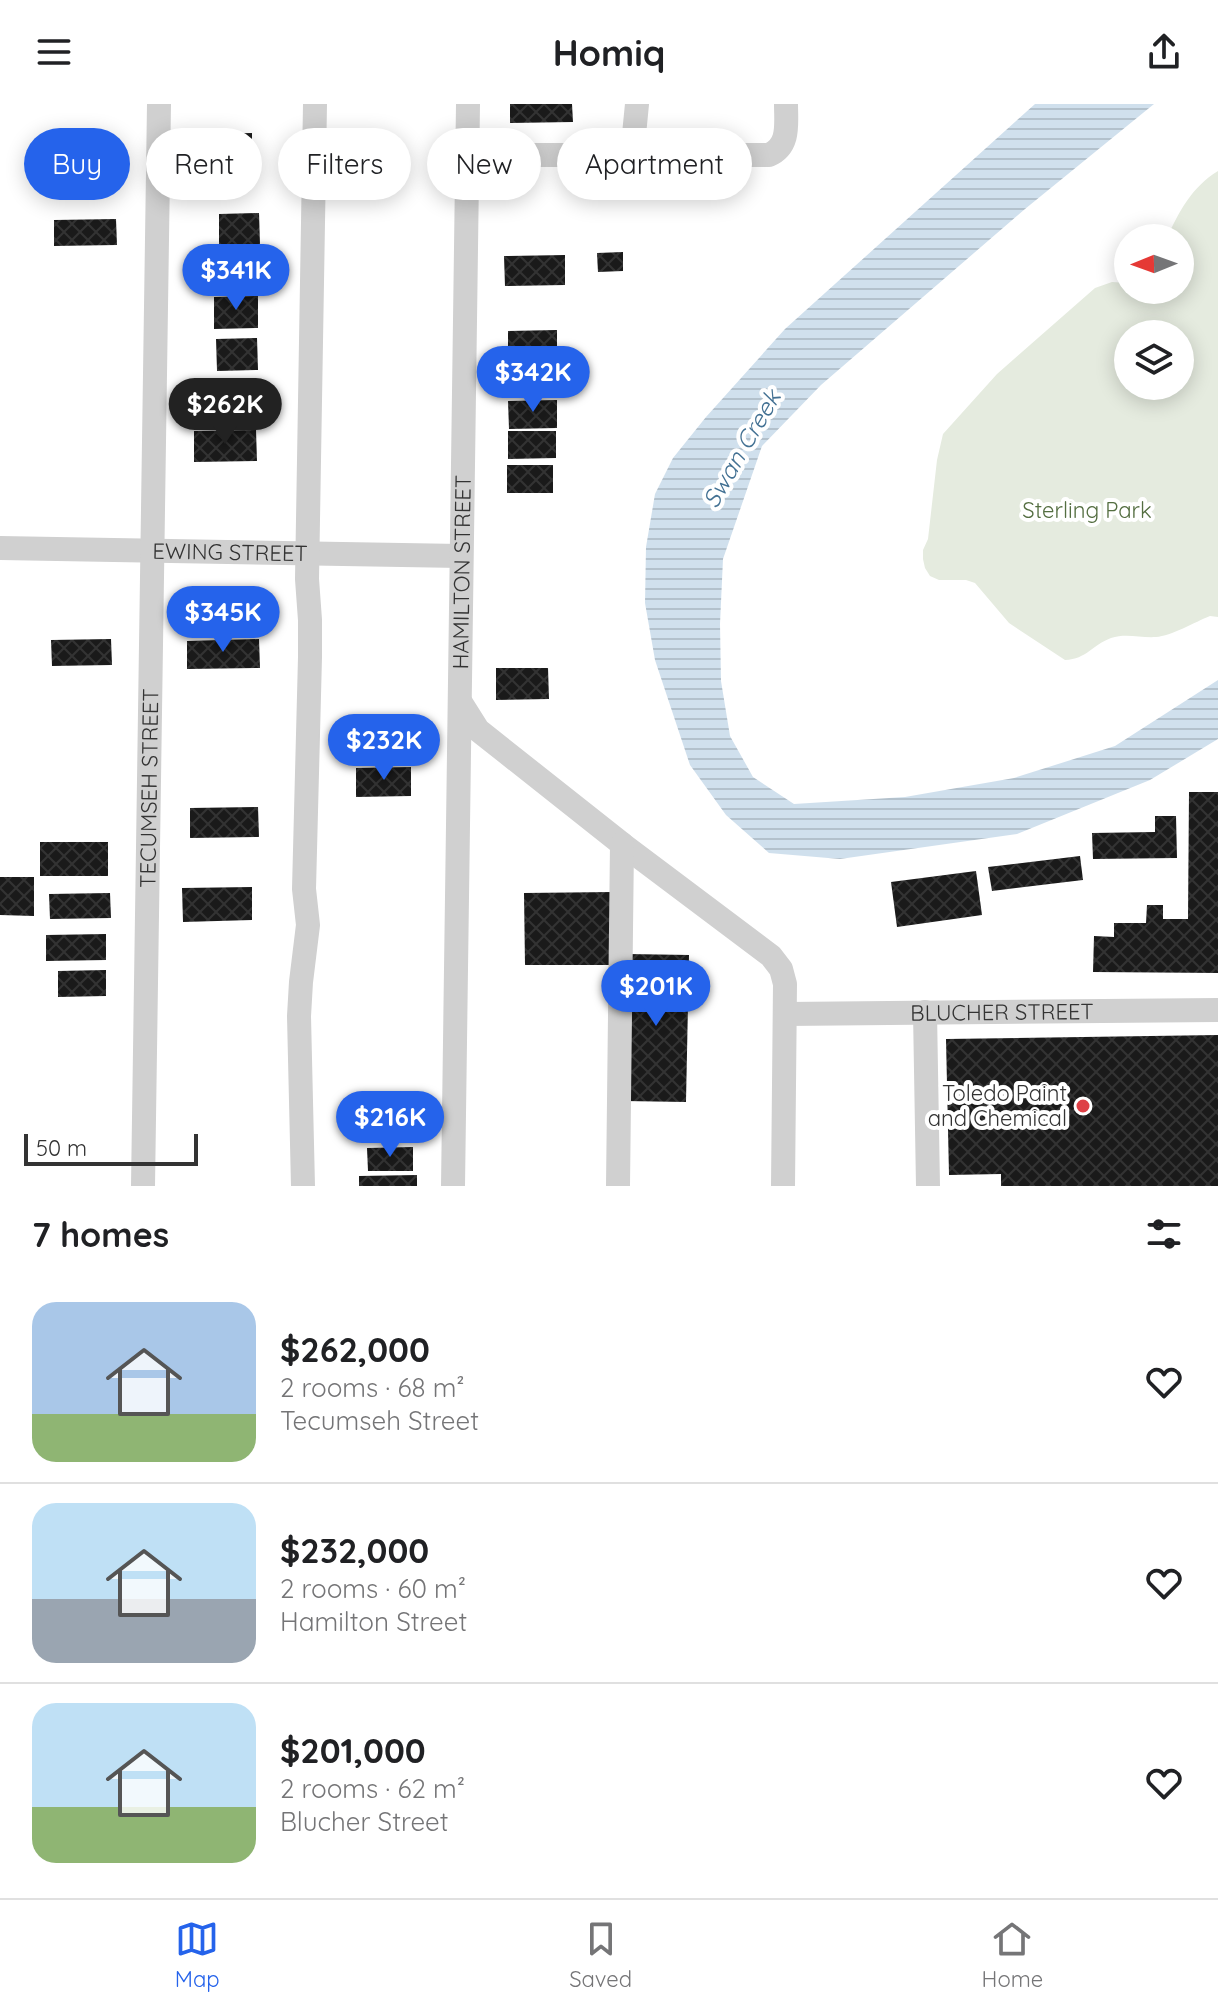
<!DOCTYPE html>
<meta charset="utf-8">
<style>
:root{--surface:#fff;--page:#f6f6f6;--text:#202124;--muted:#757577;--line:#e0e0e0;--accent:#2563eb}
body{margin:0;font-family:Quicksand,sans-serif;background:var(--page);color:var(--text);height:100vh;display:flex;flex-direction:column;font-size:30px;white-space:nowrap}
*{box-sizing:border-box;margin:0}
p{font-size:26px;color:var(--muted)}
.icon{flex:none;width:44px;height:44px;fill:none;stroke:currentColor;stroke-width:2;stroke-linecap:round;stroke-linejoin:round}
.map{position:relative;height:1082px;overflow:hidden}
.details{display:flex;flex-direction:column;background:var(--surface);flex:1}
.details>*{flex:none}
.top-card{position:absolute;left:24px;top:24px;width:800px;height:72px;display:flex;gap:16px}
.needle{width:52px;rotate:269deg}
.tools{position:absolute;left:1114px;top:120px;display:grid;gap:16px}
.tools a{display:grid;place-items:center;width:80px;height:80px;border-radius:50%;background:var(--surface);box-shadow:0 4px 20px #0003;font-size:40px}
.scale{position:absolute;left:24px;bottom:20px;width:174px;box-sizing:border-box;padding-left:8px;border:4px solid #333;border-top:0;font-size:22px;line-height:28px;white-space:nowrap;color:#333;-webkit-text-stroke:6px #fff;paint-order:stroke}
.price{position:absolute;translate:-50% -68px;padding:0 18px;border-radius:28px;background:var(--accent);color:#fff;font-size:26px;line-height:52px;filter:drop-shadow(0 2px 4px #0008)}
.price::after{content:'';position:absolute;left:50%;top:48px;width:24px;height:18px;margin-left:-12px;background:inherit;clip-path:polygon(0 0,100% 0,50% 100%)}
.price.current{background:#222;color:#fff}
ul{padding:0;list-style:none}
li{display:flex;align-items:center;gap:24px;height:200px;padding:0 32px}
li+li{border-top:2px solid var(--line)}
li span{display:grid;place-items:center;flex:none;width:224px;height:160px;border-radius:24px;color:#555}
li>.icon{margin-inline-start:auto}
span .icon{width:96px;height:96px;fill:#fffc;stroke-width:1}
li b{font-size:34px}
h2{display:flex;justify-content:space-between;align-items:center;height:96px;padding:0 32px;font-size:34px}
.chip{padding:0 28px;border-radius:36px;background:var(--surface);box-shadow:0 4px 20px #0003;font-size:28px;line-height:72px}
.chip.current{background:var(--accent);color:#fff}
header{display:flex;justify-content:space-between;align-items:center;height:104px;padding:0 32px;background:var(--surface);font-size:36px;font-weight:700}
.tab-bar{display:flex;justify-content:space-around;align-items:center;height:112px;border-top:2px solid var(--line);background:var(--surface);font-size:22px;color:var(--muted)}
.tab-bar a{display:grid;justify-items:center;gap:4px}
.tab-bar .current{color:var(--accent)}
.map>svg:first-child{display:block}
.park{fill:#e5ebdf;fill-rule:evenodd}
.water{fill:url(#water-rules)}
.building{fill:url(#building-cross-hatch)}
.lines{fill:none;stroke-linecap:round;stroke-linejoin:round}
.minor{stroke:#d0d0d0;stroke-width:24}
.poi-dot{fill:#de4046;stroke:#fff;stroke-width:3}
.labels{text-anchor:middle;stroke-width:8;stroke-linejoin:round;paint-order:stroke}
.park-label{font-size:22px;fill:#546e41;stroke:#fff}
.street-label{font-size:22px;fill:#333;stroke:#fff}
.poi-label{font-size:22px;fill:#333;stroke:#fff;text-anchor:end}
.water-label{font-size:24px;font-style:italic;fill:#437193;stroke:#fff}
</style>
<header><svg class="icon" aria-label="menu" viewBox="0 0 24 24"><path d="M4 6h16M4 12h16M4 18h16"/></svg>Homiq<svg class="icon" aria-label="share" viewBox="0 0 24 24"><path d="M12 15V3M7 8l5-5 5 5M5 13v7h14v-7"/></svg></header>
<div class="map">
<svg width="1218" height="1082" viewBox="0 0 1218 1082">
<defs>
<pattern id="water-rules" width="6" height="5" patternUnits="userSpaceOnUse" patternTransform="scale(2)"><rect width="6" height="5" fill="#d0e0ed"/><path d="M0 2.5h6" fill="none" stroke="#b3c1cc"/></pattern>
<pattern id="building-cross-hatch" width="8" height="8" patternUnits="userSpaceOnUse" patternTransform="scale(2)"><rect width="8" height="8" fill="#1a1a1a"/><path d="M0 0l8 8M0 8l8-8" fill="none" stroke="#333"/></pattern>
</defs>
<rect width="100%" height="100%" fill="#fff"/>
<path class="park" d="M1218 67V513L1210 512C1195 518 1171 532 1156 533 1140 534 1126 529 1111 534 1092 541 1087 555 1065 556L1009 519 975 479 966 476H939L930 472 925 464 923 455V446L928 435 937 356 943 330 997 270 1095 184 1112 178 1128 179V186H1180V134H1167C1179 107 1192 83 1218 67ZM1128 230H1180V282H1128Z"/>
<polygon class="water" points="1035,0 1154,0 1025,105 821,281 762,342 723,455 720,520 721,577 730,632 753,673 794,700 905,693 1014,674 1115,642 1218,576 1218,635 1150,676 1017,730 840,755 769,749 726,711 690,661 655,556 645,499 646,443 655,390 673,354 706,313 785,225"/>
<g class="building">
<polygon points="510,0 572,0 573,18 510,19"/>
<polygon points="252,29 252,60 201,61 200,30"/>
<polygon points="259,109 260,140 219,141 219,110"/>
<polygon points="116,115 117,141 54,142 54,116"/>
<polygon points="623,148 623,167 598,168 597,149"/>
<polygon points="565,151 565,181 505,182 504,152"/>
<polygon points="258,192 258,224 214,225 214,193"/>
<polygon points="557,226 557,254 508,255 508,227"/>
<polygon points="257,234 258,266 217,267 216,235"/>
<polygon points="556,259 557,287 508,288 508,260"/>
<polygon points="557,296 557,324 509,325 508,297"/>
<polygon points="256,326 257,357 194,358 194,327"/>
<polygon points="508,327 556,327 556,354 508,355"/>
<rect x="507" y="361" width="46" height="28"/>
<polygon points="111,535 112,561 52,562 51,536"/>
<polygon points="259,535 260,564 187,565 187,537"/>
<polygon points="496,564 548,564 549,595 496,596"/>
<polygon points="411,663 411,692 356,693 356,664"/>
<polygon points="1189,688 1218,688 1218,869 1093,868 1094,832 1114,833 1114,819 1146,819 1147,801 1163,801 1163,815 1188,815"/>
<polygon points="258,703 259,733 190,734 190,704"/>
<polygon points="1155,712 1176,712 1177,754 1093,755 1092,729 1155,728"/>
<rect x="40" y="738" width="68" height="34"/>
<polygon points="1080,752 1083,776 992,787 988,763"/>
<polygon points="976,767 982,811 897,823 891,778"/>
<polygon points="0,773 34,773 34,812 0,811"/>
<polygon points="252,783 252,816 183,818 182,784"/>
<polygon points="613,788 614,861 525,861 524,789"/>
<polygon points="110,789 111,814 50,815 49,790"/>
<polygon points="106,830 106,856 46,857 46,831"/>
<polygon points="627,850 689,851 686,998 624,997"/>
<polygon points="106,866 106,892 58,893 58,867"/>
<polygon points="1218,931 1218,1082 1001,1082 1001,1070 949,1071 946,935"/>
<polygon points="413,1043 413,1067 368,1067 367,1044"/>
<polygon points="417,1071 417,1082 359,1082 359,1072"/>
</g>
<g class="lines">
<g class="minor">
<path d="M467 51H769C790 42 786 20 786 0"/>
<polyline points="632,51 637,0"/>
<path id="s1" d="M0 444 461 452"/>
<polyline points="461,599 478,626 622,740 771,852 781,865 785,880 783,1082"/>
<polyline points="925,908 928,1082"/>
<path id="s2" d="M786 910 1218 906"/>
<path id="s3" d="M143 1082 159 0"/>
<polyline points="303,1082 299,912 301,878 308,821 304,785 310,553 310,516 307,475 315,0"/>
<path id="s4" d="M453 1082 468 0"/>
<polyline points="618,1082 622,740"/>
</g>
</g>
<circle class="poi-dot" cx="1083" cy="1002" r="8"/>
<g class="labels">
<g class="park-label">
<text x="1087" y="414">Sterling Park</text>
</g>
<g class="street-label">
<text dy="8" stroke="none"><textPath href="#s1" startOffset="230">EWING STREET</textPath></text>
<text dy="8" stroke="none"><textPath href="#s4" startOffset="614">HAMILTON STREET</textPath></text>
<text dy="8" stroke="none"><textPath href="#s3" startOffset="398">TECUMSEH STREET</textPath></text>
<text dy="8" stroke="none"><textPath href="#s2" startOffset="216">BLUCHER STREET</textPath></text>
</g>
<g class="poi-label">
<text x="1067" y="997">Toledo Paint<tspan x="1067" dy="25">and Chemical</tspan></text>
</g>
<g class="water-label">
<text transform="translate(742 345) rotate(-60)" y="8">Swan Creek</text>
</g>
</g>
</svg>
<div class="tools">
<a><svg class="needle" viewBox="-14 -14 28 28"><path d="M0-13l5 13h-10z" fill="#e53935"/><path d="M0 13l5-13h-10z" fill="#757577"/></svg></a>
<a><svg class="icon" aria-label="layers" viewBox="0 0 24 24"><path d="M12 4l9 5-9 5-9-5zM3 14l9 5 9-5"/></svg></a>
</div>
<div class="scale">50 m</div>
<b class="price" style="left:236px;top:208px">$341K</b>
<b class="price" style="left:533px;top:310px">$342K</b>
<b class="price current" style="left:225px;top:342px">$262K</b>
<b class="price" style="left:223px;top:550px">$345K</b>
<b class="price" style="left:384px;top:678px">$232K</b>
<b class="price" style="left:656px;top:924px">$201K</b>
<b class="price" style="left:390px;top:1055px">$216K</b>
<div class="top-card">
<a class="chip current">Buy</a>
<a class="chip">Rent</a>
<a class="chip">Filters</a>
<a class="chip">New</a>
<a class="chip">Apartment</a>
</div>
</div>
<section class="details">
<h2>7 homes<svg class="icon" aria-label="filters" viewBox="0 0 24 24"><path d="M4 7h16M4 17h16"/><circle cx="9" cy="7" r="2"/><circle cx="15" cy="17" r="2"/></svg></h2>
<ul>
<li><span style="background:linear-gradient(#a9c7e8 70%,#8fb573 0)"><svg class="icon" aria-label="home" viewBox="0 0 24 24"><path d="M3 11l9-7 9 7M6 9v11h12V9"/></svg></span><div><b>$262,000</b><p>2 rooms · 68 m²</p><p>Tecumseh Street</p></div><svg class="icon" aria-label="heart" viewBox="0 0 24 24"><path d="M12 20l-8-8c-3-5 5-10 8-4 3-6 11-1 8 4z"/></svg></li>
<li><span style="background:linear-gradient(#bfe0f5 60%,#9aa5b1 0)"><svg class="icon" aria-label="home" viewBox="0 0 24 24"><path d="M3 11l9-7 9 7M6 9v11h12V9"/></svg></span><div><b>$232,000</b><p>2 rooms · 60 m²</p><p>Hamilton Street</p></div><svg class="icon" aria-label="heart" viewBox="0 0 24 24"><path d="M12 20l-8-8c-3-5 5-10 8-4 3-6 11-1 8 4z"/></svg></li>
<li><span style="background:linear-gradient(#bfe0f5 65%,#8fb573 0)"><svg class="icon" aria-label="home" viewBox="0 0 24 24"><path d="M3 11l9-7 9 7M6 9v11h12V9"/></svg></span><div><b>$201,000</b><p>2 rooms · 62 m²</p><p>Blucher Street</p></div><svg class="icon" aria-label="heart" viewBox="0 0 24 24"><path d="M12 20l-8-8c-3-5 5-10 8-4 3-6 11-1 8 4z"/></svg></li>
</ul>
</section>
<nav class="tab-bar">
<a class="current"><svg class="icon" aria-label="map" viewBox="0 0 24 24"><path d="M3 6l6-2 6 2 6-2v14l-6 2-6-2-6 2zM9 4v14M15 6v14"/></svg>Map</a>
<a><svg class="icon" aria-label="saved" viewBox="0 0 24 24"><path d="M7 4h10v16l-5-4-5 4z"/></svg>Saved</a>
<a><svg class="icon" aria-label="home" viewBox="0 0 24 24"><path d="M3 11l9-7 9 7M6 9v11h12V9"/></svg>Home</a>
</nav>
